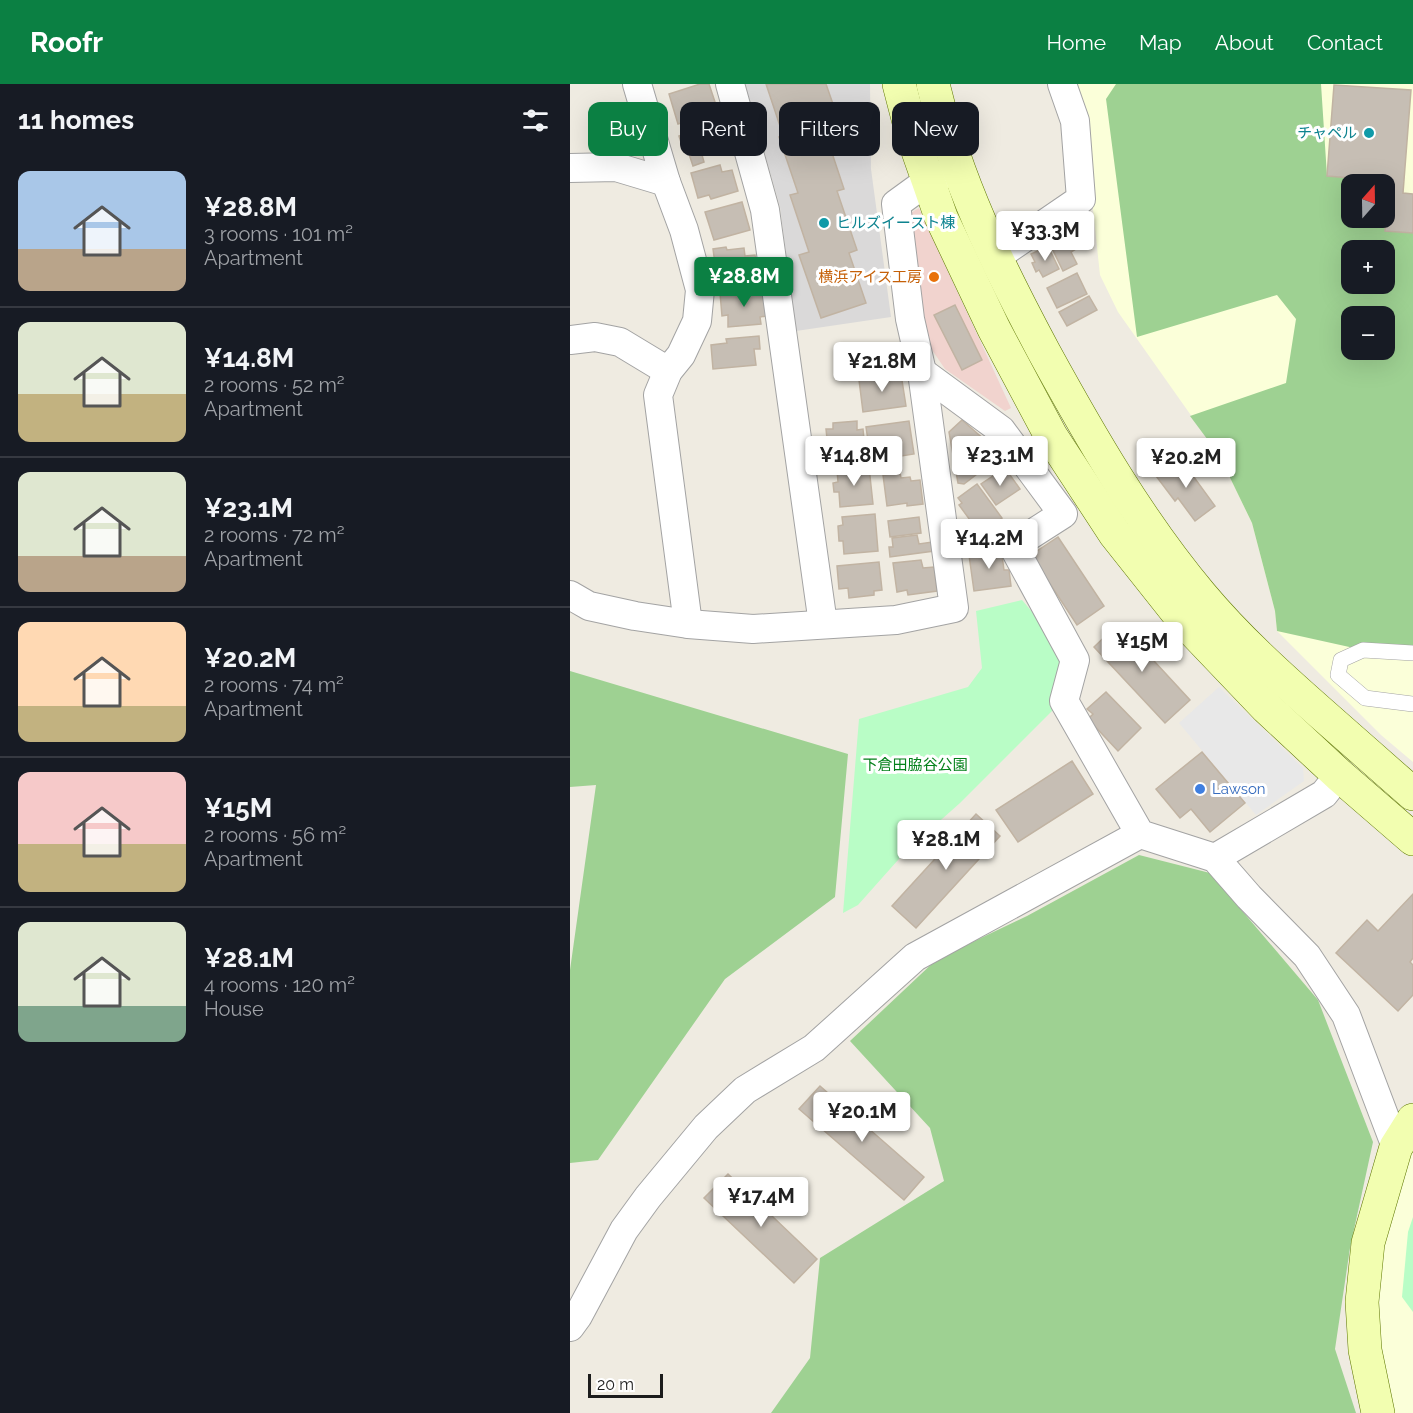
<!DOCTYPE html>
<meta charset="utf-8">
<style>
:root{--surface:#171b24;--page:#20242c;--text:#f1f3f6;--muted:#9ea1a6;--line:#363941;--accent:#0b8043}
body{margin:0;font-family:Raleway,"Noto Sans JP",sans-serif;background:var(--page);color:var(--text);height:100vh;display:flex;flex-direction:column;font-size:22px;white-space:nowrap}
*{box-sizing:border-box;margin:0}
p{font-size:20px;color:var(--muted)}
.icon{flex:none;width:33px;height:33px;fill:none;stroke:currentColor;stroke-width:2;stroke-linecap:round;stroke-linejoin:round}
.map{position:relative;flex:1;overflow:hidden}
.side{display:flex;flex-direction:column;background:var(--surface);width:570px}
.side>*{flex:none}
.guide{position:absolute;left:18px;top:18px;width:570px;height:54px;display:flex;gap:12px}
.needle{width:39px;rotate:20deg}
.fabs{position:absolute;left:771px;top:90px;display:grid;gap:12px}
.fabs a{display:grid;place-items:center;width:54px;height:54px;border-radius:12px;background:var(--surface);box-shadow:0 6px 24px #0002;font-size:30px}
.scale{position:absolute;left:18px;bottom:15px;width:75px;box-sizing:border-box;padding-left:6px;border:3px solid #1c1c1c;border-top:0;font-size:16px;line-height:21px;white-space:nowrap;color:#1c1c1c;-webkit-text-stroke:4px #fff;paint-order:stroke}
.price{position:absolute;translate:-50% -51px;padding:0 14px;border-radius:6px;background:#fff;color:#222;font-size:20px;line-height:39px;filter:drop-shadow(0 2px 3px #0008)}
.price::after{content:'';position:absolute;left:50%;top:36px;width:18px;height:14px;margin-left:-9px;background:inherit;clip-path:polygon(0 0,100% 0,50% 100%)}
.price.on{background:var(--accent);color:#fff}
ul{padding:0;list-style:none}
li{display:flex;align-items:center;gap:18px;height:150px;padding:0 18px}
li+li{border-top:2px solid var(--line)}
li span{display:grid;place-items:center;flex:none;width:168px;height:120px;border-radius:12px;color:#555}
li>.icon{margin-inline-start:auto}
span .icon{width:72px;height:72px;fill:#fffc;stroke-width:1}
li b{font-size:26px}
h2{display:flex;justify-content:space-between;align-items:center;height:72px;padding:0 18px;font-size:26px}
.pill{padding:0 21px;border-radius:12px;background:var(--surface);box-shadow:0 6px 24px #0002;font-size:21px;line-height:54px}
.pill.on{background:var(--accent);color:#fff}
header{display:flex;align-items:center;gap:36px;box-sizing:border-box;height:84px;padding:0 30px;background:var(--accent);color:#fff}
header strong{font-size:28px}
nav{display:flex;gap:33px;margin-inline-start:auto;font-size:21px}
main{display:flex;flex:1;min-height:0}
.map>svg:first-child{display:block}
.residential{fill:#dad9d9}
.commercial{fill:#f1d3ce}
.education{fill:#fbffd9;fill-rule:evenodd}
.forest{fill:#9ed192;fill-rule:evenodd}
.park{fill:#b9fdc6}
.parking{fill:#e8e8e8}
.building{fill:#c6beb4;stroke:#c1b3a2;stroke-width:1.5}
.lines{fill:none;stroke-linecap:round;stroke-linejoin:round}
.lane-casing{stroke:#a3a3a3;stroke-width:16}
.street-casing{stroke:#a3a3a3;stroke-width:30}
.secondary-casing{stroke:#5d7600;stroke-width:34}
.lane{stroke:#fff;stroke-width:15}
.street{stroke:#fff;stroke-width:28}
.secondary{stroke:#f2feb0;stroke-width:33}
.culture-dot{fill:#0f9aa8;stroke:#fff;stroke-width:2}
.food-dot{fill:#e8710a;stroke:#fff;stroke-width:2}
.shop-dot{fill:#3f7fe0;stroke:#fff;stroke-width:2}
.labels{text-anchor:middle;stroke-width:6;stroke-linejoin:round;paint-order:stroke}
.culture-label{font-size:15px;fill:#0d838f;stroke:#fff;text-anchor:end}
.food-label{font-size:15px;fill:#c56008;stroke:#fff;text-anchor:end}
.park-label{font-size:15px;fill:#04811b;stroke:#fff}
.shop-label{font-size:15px;fill:#366cbe;stroke:#fff;text-anchor:start}
</style>
<header>
<strong>Roofr</strong>
<nav><a>Home</a><a>Map</a><a>About</a><a>Contact</a></nav>
</header>
<main>
<section class="side">
<h2>11 homes<svg class="icon" aria-label="filters" viewBox="0 0 24 24"><path d="M4 7h16M4 17h16"/><circle cx="9" cy="7" r="2"/><circle cx="15" cy="17" r="2"/></svg></h2>
<ul>
<li><span style="background:linear-gradient(#a9c7e8 65%,#b9a48a 0)"><svg class="icon" aria-label="home" viewBox="0 0 24 24"><path d="M3 11l9-7 9 7M6 9v11h12V9"/></svg></span><div><b>¥28.8M</b><p>3 rooms · 101 m²</p><p>Apartment</p></div></li>
<li><span style="background:linear-gradient(#dfe7d0 60%,#c2b280 0)"><svg class="icon" aria-label="home" viewBox="0 0 24 24"><path d="M3 11l9-7 9 7M6 9v11h12V9"/></svg></span><div><b>¥14.8M</b><p>2 rooms · 52 m²</p><p>Apartment</p></div></li>
<li><span style="background:linear-gradient(#dfe7d0 70%,#b9a48a 0)"><svg class="icon" aria-label="home" viewBox="0 0 24 24"><path d="M3 11l9-7 9 7M6 9v11h12V9"/></svg></span><div><b>¥23.1M</b><p>2 rooms · 72 m²</p><p>Apartment</p></div></li>
<li><span style="background:linear-gradient(#ffd9b3 70%,#c2b280 0)"><svg class="icon" aria-label="home" viewBox="0 0 24 24"><path d="M3 11l9-7 9 7M6 9v11h12V9"/></svg></span><div><b>¥20.2M</b><p>2 rooms · 74 m²</p><p>Apartment</p></div></li>
<li><span style="background:linear-gradient(#f6c9c9 60%,#c2b280 0)"><svg class="icon" aria-label="home" viewBox="0 0 24 24"><path d="M3 11l9-7 9 7M6 9v11h12V9"/></svg></span><div><b>¥15M</b><p>2 rooms · 56 m²</p><p>Apartment</p></div></li>
<li><span style="background:linear-gradient(#dfe7d0 70%,#7fa58c 0)"><svg class="icon" aria-label="home" viewBox="0 0 24 24"><path d="M3 11l9-7 9 7M6 9v11h12V9"/></svg></span><div><b>¥28.1M</b><p>4 rooms · 120 m²</p><p>House</p></div></li>
</ul>
</section>
<div class="map">
<svg width="843" height="1329" viewBox="0 0 843 1329">
<rect width="100%" height="100%" fill="#efebe1"/>
<polygon class="residential" points="175,0 300,0 301,85 321,233 226,247 210,123"/>
<polygon class="commercial" points="349,124 441,324 435,327 375,285 356,257 339,130"/>
<g class="education">
<path d="M503 0H843V678L811 651 707 547 705 527 682 439 649 371 548 228 530 191 513 32ZM782 100H814V134H782ZM782 166H814V200H782ZM782 232H814V266H782Z"/>
<polygon points="843,1058 843,1329 821,1329 802,1214 812,1146"/>
</g>
<g class="forest">
<path d="M546 0H751L757 92 819 97 815 147 843 149V569L793 566 707 547 705 527 682 439 649 371 620 332 716 299 726 235 707 211 567 253 536 15ZM782 100H814V134H782ZM782 166H814V200H782ZM782 232H814V266H782Z"/>
<polygon points="0,587 278,670 265,813 155,895 28,1076 0,1079 0,886 26,701 0,703"/>
<polygon points="569,771 640,789 748,916 803,1058 780,1164 765,1265 786,1329 201,1329 240,1274 250,1174 374,1097 360,1044 280,957 367,875 457,832"/>
</g>
<g class="park">
<polygon points="452,516 481,550 497,577 485,624 390,719 336,767 288,821 273,829 289,635 398,603 412,584 406,527"/>
<polygon points="843,1133 843,1228 832,1213 838,1148"/>
</g>
<polygon class="parking" points="649,603 733,684 734,697 686,731 609,639"/>
<g class="building">
<polygon points="130,0 139,0 148,27 108,40 99,10"/>
<polygon points="196,0 256,0 271,43 255,48 274,105 267,107 287,166 279,169 296,219 251,234 229,171 239,168 220,111 228,109 209,53 213,51"/>
<polygon points="764,1 841,6 833,109 843,110 843,149 815,147 819,97 757,92"/>
<polygon points="145,40 153,65 132,71 134,78 123,82 118,67 114,68 109,52"/>
<polygon points="150,81 152,88 162,86 168,107 141,115 139,111 128,114 121,89"/>
<polygon points="172,118 180,146 144,156 135,128"/>
<polygon points="492,145 495,151 498,149 506,165 501,168 507,180 493,187 476,152"/>
<polygon points="478,162 489,185 473,193 469,186 466,188 462,179 465,178 461,170"/>
<polygon points="156,163 157,166 174,164 175,172 185,171 188,191 158,195 157,192 147,194 143,165"/>
<polygon points="507,189 517,210 487,224 477,204"/>
<polygon points="194,206 196,232 190,233 191,240 158,243 158,231 152,232 150,209"/>
<polygon points="519,212 527,226 497,242 489,228"/>
<polygon points="385,221 412,276 392,286 364,231"/>
<polygon points="189,252 190,265 184,265 186,281 143,285 141,261 157,259 156,255"/>
<polygon points="331,290 336,322 293,328 289,296"/>
<polygon points="392,336 432,371 394,400 388,399 379,348"/>
<polygon points="287,337 287,346 293,345 296,377 264,379 263,364 258,364 256,345 263,345 263,339"/>
<polygon points="339,337 344,370 301,377 296,343"/>
<polygon points="610,374 645,422 625,437 608,414 605,417 586,392"/>
<polygon points="299,383 303,420 270,423 269,408 264,408 263,399 268,398 267,386"/>
<polygon points="435,384 450,405 426,421 411,400"/>
<polygon points="330,389 331,394 340,393 341,397 350,396 353,420 337,422 337,419 317,422 313,391"/>
<polygon points="407,400 432,434 406,453 396,439 400,436 389,421 392,419 388,414"/>
<polygon points="305,430 308,467 274,470 273,457 269,457 268,442 273,441 272,433"/>
<polygon points="349,433 351,449 320,453 318,437"/>
<polygon points="347,451 349,460 362,458 364,467 320,473 319,463 323,463 322,454"/>
<polygon points="488,453 534,522 507,541 461,471"/>
<polygon points="422,462 422,466 431,465 434,486 439,486 441,502 404,507 399,471 411,469 411,464"/>
<polygon points="351,476 353,484 364,483 367,507 338,511 337,506 327,508 323,479"/>
<polygon points="309,478 312,506 304,507 304,511 279,514 278,504 269,505 267,482"/>
<polygon points="549,539 620,616 595,639 524,563"/>
<polygon points="536,608 571,644 548,667 518,635 523,630 517,625"/>
<polygon points="632,668 675,719 640,748 621,725 610,734 586,705"/>
<polygon points="502,677 523,710 448,758 426,726"/>
<polygon points="406,730 430,752 346,844 322,822"/>
<polygon points="843,810 843,874 840,878 843,881 843,911 828,927 766,869 797,836 808,847"/>
<polygon points="250,1002 354,1093 334,1116 229,1025"/>
<polygon points="158,1090 247,1175 224,1199 134,1114"/>
</g>
<g class="lines">
<g class="lane-casing">
<polyline id="lane" points="843,569 793,566 771,576 768,591 795,614 843,620"/>
</g>
<g class="street-casing">
<g id="street">
<polyline points="160,0 195,126 253,540"/>
<polyline points="0,84 46,83 96,98 67,0"/>
<polyline points="96,98 114,146 130,206 127,237 111,271 98,287 88,311 118,540"/>
<polyline points="426,173 511,115 505,37 492,0"/>
<polyline points="0,256 25,253 50,258 98,287"/>
<polyline points="352,288 431,346 493,430 443,462 505,576 494,617 570,750 645,774 679,813 737,872 776,931 826,1063"/>
<polyline points="0,511 19,522 65,532 118,540 183,545 326,536 384,524 352,288 340,235 326,120 359,96 377,89"/>
<polyline points="645,774 754,710 769,691"/>
<polyline points="0,1243 8,1232 54,1146 78,1113 136,1043 175,1006 244,964 345,873 570,750"/>
</g>
</g>
<g class="secondary-casing">
<g id="secondary">
<polyline points="329,0 342,50 371,133 424,245 481,352 545,450 614,537 697,624 769,691 843,755"/>
<path d="M363 0C386 97 427 180 474 268 520 352 569 437 631 511 667 554 709 592 751 629 782 656 812 683 843 710"/>
<polyline points="808,1329 795,1266 792,1218 798,1159 826,1063 843,1036"/>
</g>
</g>
<use href="#lane" class="lane"/>
<use href="#street" class="street"/>
<use href="#secondary" class="secondary"/>
</g>
<g class="culture-dot">
<circle cx="799" cy="49" r="6"/>
<circle cx="254" cy="139" r="6"/>
</g>
<circle class="food-dot" cx="364" cy="193" r="6"/>
<circle class="shop-dot" cx="630" cy="705" r="6"/>
<g class="labels">
<g class="culture-label">
<text x="787" y="54">チャペル</text>
<text x="266" y="144" text-anchor="start">ヒルズイースト棟</text>
</g>
<g class="food-label">
<text x="352" y="198">横浜アイス工房</text>
</g>
<g class="park-label">
<text x="345" y="686">下倉田脇谷公園</text>
</g>
<g class="shop-label">
<text x="642" y="710">Lawson</text>
</g>
</g>
</svg>
<div class="fabs">
<a><svg class="needle" viewBox="-14 -14 28 28"><path d="M0-13l5 13h-10z" fill="#e53935"/><path d="M0 13l5-13h-10z" fill="#9ea1a6"/></svg></a>
<a>+</a>
<a>−</a>
</div>
<div class="scale">20 m</div>
<b class="price" style="left:475px;top:178px">¥33.3M</b>
<b class="price on" style="left:174px;top:224px">¥28.8M</b>
<b class="price" style="left:312px;top:309px">¥21.8M</b>
<b class="price" style="left:284px;top:403px">¥14.8M</b>
<b class="price" style="left:430px;top:403px">¥23.1M</b>
<b class="price" style="left:616px;top:405px">¥20.2M</b>
<b class="price" style="left:419px;top:486px">¥14.2M</b>
<b class="price" style="left:572px;top:589px">¥15M</b>
<b class="price" style="left:376px;top:787px">¥28.1M</b>
<b class="price" style="left:292px;top:1059px">¥20.1M</b>
<b class="price" style="left:191px;top:1144px">¥17.4M</b>
<div class="guide">
<a class="pill on">Buy</a>
<a class="pill">Rent</a>
<a class="pill">Filters</a>
<a class="pill">New</a>
</div>
</div>
</main>
